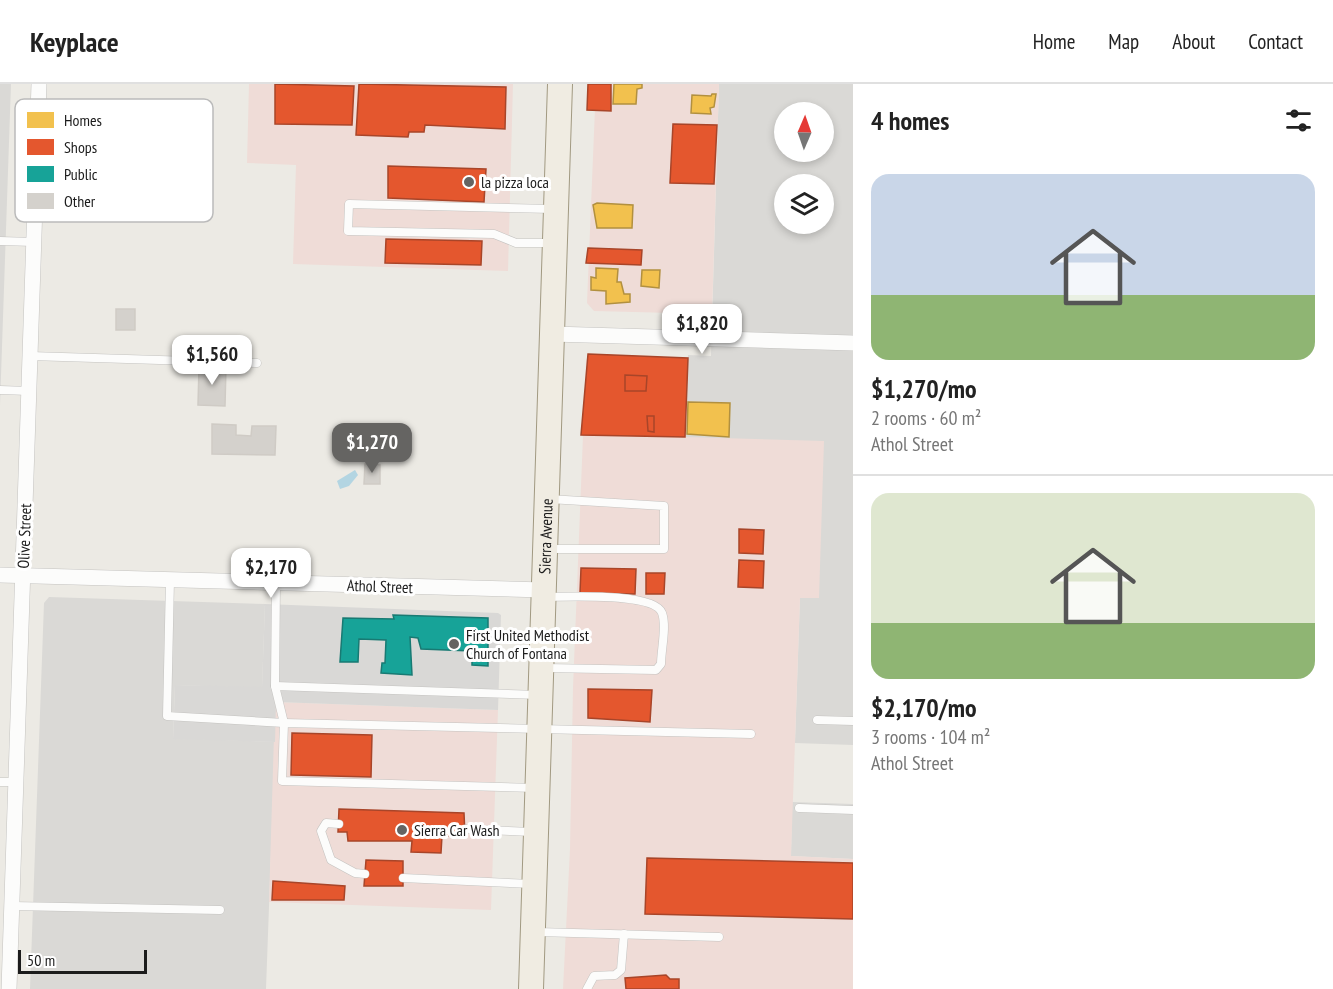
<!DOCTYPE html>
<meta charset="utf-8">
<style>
:root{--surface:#fff;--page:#f6f6f6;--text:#222;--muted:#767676;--line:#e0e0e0;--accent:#656462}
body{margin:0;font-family:"PT Sans Narrow",sans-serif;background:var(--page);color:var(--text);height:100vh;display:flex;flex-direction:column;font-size:22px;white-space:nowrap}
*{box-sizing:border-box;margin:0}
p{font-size:20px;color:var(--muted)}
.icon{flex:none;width:33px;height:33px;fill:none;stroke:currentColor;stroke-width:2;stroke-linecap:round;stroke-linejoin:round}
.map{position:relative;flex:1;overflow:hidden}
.panel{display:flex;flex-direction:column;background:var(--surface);width:480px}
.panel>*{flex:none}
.needle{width:39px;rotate:2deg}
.tools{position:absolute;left:774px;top:18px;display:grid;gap:12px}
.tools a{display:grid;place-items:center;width:60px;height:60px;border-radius:50%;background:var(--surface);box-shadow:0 3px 9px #0003;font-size:30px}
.scale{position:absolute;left:18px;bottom:15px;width:129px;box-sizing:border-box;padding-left:6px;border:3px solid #1c1c1c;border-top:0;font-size:16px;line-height:21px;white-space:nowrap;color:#1c1c1c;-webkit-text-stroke:4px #fff;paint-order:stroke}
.price{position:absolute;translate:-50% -51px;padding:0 14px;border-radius:12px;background:#fff;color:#222;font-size:20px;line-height:39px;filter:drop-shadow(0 2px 3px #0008)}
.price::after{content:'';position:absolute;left:50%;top:36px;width:18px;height:14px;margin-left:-9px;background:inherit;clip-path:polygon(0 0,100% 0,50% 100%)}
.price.selected{background:var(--accent);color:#fff}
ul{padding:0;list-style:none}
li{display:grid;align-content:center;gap:12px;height:318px;padding:0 18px}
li+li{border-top:2px solid var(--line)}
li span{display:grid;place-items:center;height:186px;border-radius:18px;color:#555}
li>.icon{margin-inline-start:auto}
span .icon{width:108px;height:108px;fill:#fffc;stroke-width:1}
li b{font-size:26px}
h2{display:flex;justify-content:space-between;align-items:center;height:72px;padding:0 18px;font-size:26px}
header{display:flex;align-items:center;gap:36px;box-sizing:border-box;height:84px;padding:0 30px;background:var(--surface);border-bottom:2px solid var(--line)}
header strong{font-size:28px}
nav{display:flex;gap:33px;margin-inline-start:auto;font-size:21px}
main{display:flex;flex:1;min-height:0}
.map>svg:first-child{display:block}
.residential{fill:#dad9d6;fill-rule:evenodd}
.commercial{fill:#efdcd7}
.religious{fill:#d9d8d6}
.water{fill:#b3d5e2}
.homes{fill:#f2c14e;stroke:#b2903f;stroke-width:1.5}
.shops{fill:#e4572e;stroke:#a84529;stroke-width:1.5}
.public{fill:#17a398;stroke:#187a73;stroke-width:1.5}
.building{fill:#d4d1cc;stroke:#cfcbc5;stroke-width:1.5}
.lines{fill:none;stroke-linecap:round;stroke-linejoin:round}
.lane-casing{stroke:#c4c3c0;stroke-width:9}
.street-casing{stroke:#c4c3c0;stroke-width:16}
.primary-casing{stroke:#a19981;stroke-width:26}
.lane{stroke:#fcfcfb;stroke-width:8}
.street{stroke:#fcfcfb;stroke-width:15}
.primary{stroke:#f0ece2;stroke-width:24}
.poi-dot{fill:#656462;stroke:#fff;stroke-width:2}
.labels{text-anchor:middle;stroke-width:6;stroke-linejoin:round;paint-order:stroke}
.poi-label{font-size:16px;fill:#1c1c1c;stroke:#fff;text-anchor:start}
.street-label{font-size:16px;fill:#1c1c1c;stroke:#fff}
.key{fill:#fff;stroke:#bbb;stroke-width:1.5}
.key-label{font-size:16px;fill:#1c1c1c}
</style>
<header>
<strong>Keyplace</strong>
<nav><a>Home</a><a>Map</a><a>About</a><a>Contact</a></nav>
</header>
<main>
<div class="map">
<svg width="853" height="905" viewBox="0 0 853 905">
<rect width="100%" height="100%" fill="#eceae4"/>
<g class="residential">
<polygon points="0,0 11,0 0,321"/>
<path d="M719 0H853V661L795 659 800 513H819L685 353 688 271 711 272ZM784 28H824V68H784ZM784 100H824V140H784Z"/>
<polygon points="49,513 265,520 262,604 175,601 173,654 275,658 266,905 30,905 44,519"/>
<polygon points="792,718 853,720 853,775 791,772"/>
</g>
<g class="commercial">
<polygon points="249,0 513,0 508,187 293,180 296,81 247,79"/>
<polygon points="596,0 719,0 712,230 594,227 587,219"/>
<polygon points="590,270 688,274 686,353 824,357 819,514 800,514 791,772 853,775 853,905 563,905 570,765 573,604 586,276"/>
<polygon points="275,618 498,626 491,826 269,818"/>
</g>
<polygon class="religious" points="265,520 498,529 501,531 498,626 276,618 275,658 173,655 175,601 262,603"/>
<polygon class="water" points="355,386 358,391 349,402 340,405 337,397"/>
<g class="homes">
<polygon points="614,0 642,0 642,4 637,5 636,20 613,20"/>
<polygon points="712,10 716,10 714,23 710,24 711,30 691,29 692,11 711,12"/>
<polygon points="597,119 633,121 632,144 597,144 593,121"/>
<polygon points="596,184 618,185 617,198 621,198 624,210 630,210 630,218 606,220 606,207 591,206 591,193 596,194"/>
<polygon points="642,186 660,186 659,204 641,202"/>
<polygon points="602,279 617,281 617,290 609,289 608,302 590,302 590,285 593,285 593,280"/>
<polygon points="688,318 730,319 729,353 687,350"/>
</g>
<g class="shops">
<polygon points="275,0 354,2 352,41 275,40"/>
<polygon points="359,0 506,3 505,45 425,41 424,48 409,48 408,53 356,51"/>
<polygon points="588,0 611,0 611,27 587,26"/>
<polygon points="673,40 717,41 714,100 670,99"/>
<polygon points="388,82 486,85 484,118 388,114"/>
<polygon points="386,155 482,157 481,181 385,179"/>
<polygon points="588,164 642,166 641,181 586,179"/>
<polygon points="588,270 688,274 685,353 581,351"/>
<polygon points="625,291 647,292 646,307 625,307"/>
<polygon points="647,332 654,332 654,348 648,347"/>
<polygon points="739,445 764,446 763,470 739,469"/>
<polygon points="739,476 764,477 763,504 738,503"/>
<polygon points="581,484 636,485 635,510 580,509"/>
<polygon points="646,489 665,489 664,510 646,510"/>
<polygon points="588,605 652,606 650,638 588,634"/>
<polygon points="292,649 372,651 371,693 291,691"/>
<polygon points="339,725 464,729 465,752 442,752 441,769 411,768 412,757 348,757 347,748 338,748"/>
<polygon points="647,774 853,779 853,835 645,830"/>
<polygon points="366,776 403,777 403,802 364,802"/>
<polygon points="273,797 345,802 344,816 272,816"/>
<polygon points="666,891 670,895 679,895 679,905 626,905 625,894"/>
</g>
<polygon class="public" points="393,531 488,534 488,582 472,581 472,567 421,565 418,554 410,553 412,591 381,589 382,579 385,579 386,556 359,555 358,578 340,578 343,534 394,535"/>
<g class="building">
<rect x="116" y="225" width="19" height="21"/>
<polygon points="199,283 226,283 225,322 198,321"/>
<polygon points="212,340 236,341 236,351 251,352 252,342 276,342 275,371 212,370"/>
<polygon points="365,380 380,381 380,400 364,400"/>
</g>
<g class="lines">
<g class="lane-casing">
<g id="lane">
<polyline points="35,123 197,132"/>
<polyline points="552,125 349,120 348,147 494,150 516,159 552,159"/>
<polyline points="0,157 34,158"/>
<polyline points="30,272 257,279"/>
<polyline points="0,306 29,307"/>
<polyline points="549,415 664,422 664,465 549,465"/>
<polyline points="170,496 167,632 284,639 275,602 276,499"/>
<path d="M546 584 656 586 661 580C661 566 667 542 662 529 654 508 567 513 546 513"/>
<polyline points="275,602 539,611"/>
<polyline points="817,636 853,637"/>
<polyline points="0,698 16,698"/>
<polyline points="536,704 282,697 284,639 751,650"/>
<polyline points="799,724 853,726"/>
<polyline points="339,740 326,739 321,747 331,776 355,789 365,790"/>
<polyline points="465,745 532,748"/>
<polyline points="403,794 532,800"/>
<polyline points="12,822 220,826"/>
<polyline points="537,848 719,853"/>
<polyline points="587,905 594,892 615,891 621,886 624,850"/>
</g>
</g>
<g class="street-casing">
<g id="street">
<polyline points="552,250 853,259"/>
<polyline points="0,491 544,506"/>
<polyline points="9,905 39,0"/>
</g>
</g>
<g class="primary-casing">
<g id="primary">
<path id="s1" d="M531 905 560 0"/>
</g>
</g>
<use href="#lane" class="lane"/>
<use href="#street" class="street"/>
<use href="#primary" class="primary"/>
</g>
<g class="poi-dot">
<circle cx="469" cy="98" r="6"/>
<circle cx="454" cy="560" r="6"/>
<circle cx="402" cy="746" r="6"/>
</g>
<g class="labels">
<g class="poi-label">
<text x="481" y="104">la pizza loca</text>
<text x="466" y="557">First United Methodist<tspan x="466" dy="18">Church of Fontana</tspan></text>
<text x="414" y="752">Sierra Car Wash</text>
</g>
<g class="street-label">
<text transform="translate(24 452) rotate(-88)" y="6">Olive Street</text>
<text dy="6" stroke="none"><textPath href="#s1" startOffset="453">Sierra Avenue</textPath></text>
<text transform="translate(380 502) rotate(2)" y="6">Athol Street</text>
</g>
</g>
<rect x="15" y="15" width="198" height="123" rx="9" class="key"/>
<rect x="27" y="28" width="27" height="16" fill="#f2c14e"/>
<rect x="27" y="55" width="27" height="16" fill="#e4572e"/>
<rect x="27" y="82" width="27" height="16" fill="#17a398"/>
<rect x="27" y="109" width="27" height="16" fill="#d4d1cc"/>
<g class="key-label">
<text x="64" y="42">Homes</text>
<text x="64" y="69">Shops</text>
<text x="64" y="96">Public</text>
<text x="64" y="123">Other</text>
</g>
</svg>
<div class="tools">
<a><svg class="needle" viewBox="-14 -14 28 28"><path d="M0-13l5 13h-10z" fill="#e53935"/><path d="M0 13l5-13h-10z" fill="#767676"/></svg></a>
<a><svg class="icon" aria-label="layers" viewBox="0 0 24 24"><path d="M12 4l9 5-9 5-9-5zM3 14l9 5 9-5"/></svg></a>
</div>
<div class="scale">50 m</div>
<b class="price" style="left:702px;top:271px">$1,820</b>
<b class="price" style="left:212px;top:302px">$1,560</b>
<b class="price selected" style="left:372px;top:390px">$1,270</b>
<b class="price" style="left:271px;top:515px">$2,170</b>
</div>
<section class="panel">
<h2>4 homes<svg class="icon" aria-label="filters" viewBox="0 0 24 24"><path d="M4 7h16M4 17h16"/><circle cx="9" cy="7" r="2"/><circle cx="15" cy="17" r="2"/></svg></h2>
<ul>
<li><span style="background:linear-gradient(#c9d6e8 65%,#8fb573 0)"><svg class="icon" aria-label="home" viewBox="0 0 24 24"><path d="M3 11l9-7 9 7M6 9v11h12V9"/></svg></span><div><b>$1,270/mo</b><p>2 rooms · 60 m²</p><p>Athol Street</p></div></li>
<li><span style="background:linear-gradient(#dfe7d0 70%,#8fb573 0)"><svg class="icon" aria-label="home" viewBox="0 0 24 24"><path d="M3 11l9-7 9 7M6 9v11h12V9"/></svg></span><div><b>$2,170/mo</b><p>3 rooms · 104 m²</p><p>Athol Street</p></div></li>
</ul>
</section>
</main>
